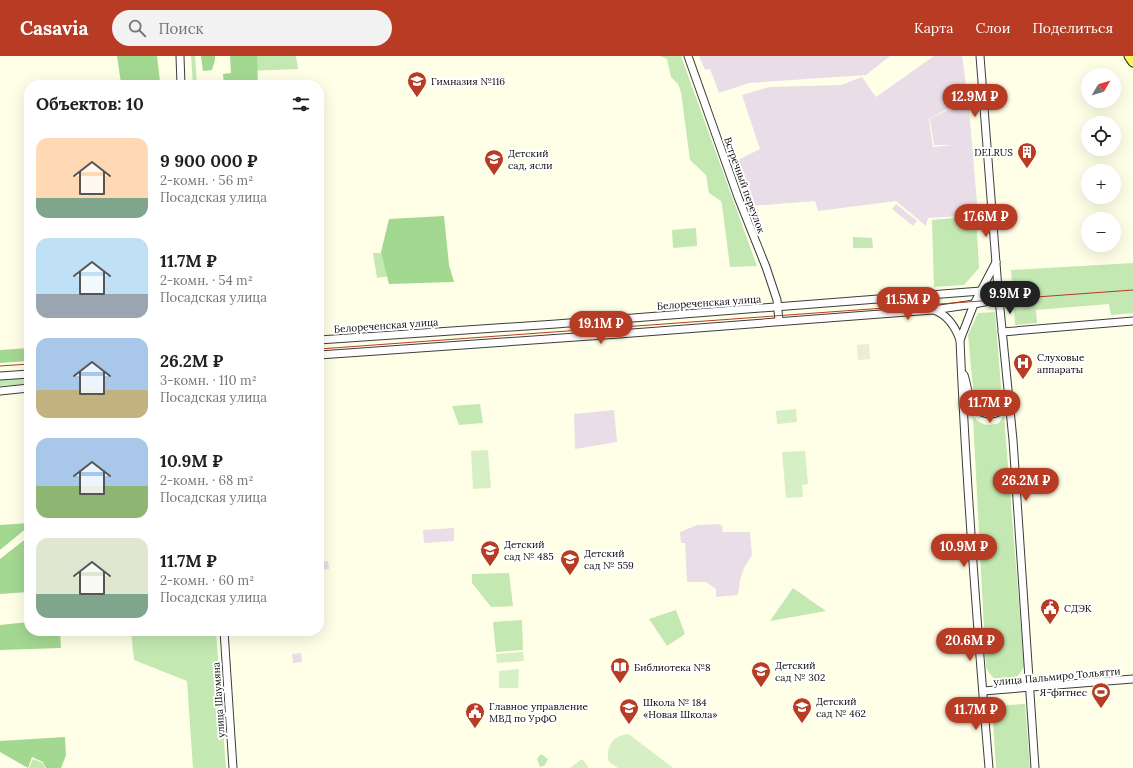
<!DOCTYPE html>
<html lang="ru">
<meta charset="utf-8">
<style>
:root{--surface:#fff;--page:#f2f2f2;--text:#202124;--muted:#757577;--accent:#b83b23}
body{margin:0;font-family:Lora,serif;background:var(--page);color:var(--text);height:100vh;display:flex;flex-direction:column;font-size:15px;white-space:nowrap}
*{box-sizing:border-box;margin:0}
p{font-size:13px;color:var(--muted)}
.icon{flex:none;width:22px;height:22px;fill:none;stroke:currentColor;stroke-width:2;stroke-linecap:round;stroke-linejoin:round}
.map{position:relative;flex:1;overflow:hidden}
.panel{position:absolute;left:24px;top:24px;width:300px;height:556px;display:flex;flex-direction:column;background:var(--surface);border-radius:16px;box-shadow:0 4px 16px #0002}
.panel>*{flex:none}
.needle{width:26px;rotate:52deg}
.fabs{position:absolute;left:1081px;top:12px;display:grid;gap:8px}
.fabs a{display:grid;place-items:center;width:40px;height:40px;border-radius:50%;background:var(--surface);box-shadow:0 4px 16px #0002;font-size:20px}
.price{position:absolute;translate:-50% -34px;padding:0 9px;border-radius:14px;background:var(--accent);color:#fff;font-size:13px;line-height:26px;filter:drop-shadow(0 1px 2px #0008)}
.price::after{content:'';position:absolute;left:50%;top:24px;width:12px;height:9px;margin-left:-6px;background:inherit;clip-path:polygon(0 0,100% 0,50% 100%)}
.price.selected{background:#222;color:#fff}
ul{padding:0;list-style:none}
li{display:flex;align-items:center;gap:12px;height:100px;padding:0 12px}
li span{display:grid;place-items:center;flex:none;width:112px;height:80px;border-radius:12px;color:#555}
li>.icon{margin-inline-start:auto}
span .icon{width:48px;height:48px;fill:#fffc;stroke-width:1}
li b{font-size:17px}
h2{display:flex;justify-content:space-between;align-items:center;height:48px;padding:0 12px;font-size:17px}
header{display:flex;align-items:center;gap:24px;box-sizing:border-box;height:56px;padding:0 20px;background:var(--accent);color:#fff}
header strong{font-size:19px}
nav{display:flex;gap:22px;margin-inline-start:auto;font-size:14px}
.search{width:280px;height:36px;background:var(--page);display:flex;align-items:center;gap:10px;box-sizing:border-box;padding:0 14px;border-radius:22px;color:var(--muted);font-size:15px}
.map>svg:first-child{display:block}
.industrial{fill:#e9dde8}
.green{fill:#c3e8b2}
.forest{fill:#a3d891}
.pitch{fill:#d7efc4}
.plaza{fill:#ecebd8}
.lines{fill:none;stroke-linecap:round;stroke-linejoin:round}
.minor-casing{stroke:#3d3d3d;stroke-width:9}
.major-casing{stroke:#1b1b1b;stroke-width:11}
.minor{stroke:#fff;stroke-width:7}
.major{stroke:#f9f35d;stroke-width:9}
.tram{stroke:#b83b23;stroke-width:1}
.labels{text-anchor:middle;stroke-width:4;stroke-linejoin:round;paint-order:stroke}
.poi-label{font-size:10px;fill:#0a0a0a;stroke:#fff;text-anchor:start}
.street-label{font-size:10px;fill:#0a0a0a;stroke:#fff}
</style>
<header>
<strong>Casavia</strong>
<div class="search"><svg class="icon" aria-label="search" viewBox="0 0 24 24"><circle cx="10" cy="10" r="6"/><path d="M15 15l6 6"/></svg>Поиск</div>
<nav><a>Карта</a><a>Слои</a><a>Поделиться</a></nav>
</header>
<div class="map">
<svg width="1133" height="712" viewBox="0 0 1133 712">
<rect width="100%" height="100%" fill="#ffffe7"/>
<g class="industrial">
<polygon points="699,0 890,0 866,19 749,27 719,37 710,13 705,14"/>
<polygon points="934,0 962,0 969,51 949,52 929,63 933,91 954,89 934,89 930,63 949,53 969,53 978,159 928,162 926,170 896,145 818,155 815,145 751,150 734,106 760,93 742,39 769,31 841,29 862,21 876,41"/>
<polygon points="896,148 917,165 913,170 892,153"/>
<polygon points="614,354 617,386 575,393 574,358"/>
<polygon points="719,468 723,471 722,476 750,476 752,499 744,512 740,524 738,539 716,541 716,533 706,526 687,526 685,487 681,487 680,476 697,469"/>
<polygon points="454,472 454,485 424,487 423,474"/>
<polygon points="328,505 329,513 319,514 319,506"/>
<polygon points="301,597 302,606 293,607 292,598"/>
</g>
<g class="green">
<polygon points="191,0 195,0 197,29 193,29"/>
<polygon points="245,0 296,0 298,13 246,15"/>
<polygon points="660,0 681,0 757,210 730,211 722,149 721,145 709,137 706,119 690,104 681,36 678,28 671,21 667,3"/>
<polygon points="976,160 979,212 964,229 934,231 932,164"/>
<polygon points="696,172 697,190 673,192 672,174"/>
<polygon points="853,181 872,182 873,192 853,192"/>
<polygon points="373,197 415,198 420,215 377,222"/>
<polygon points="1133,207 1133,257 1111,259 1109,248 1036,254 1037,267 1015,269 1011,214"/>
<path d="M995 256 1002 343C994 359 981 357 974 342L968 279 978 257Z"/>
<polygon points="29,322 29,328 0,330 0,324"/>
<polygon points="480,348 483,367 459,369 452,350"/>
<path d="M1004 360 1024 610C1014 631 996 633 986 611L973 361C982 369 987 371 999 367Z"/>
<polygon points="509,517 513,550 491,551 472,527 472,518"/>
<polygon points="793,532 826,555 770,565"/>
<polygon points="676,554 685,578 667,590 649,563"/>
<polygon points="522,564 523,594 496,596 493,566"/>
<polygon points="131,575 216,575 226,712 193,712 187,625 134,604"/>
<polygon points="1025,648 1030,712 996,712 992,650"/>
<polygon points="541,698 548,703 545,709 540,711 537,703"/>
<polygon points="33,703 43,707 45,712 29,712"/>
</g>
<g class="forest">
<polygon points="117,0 157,0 160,25 121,27"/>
<polygon points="201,0 215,0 215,4 212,14 203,15"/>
<polygon points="230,0 257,0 258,29 224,29 223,18 231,17"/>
<polygon points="444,160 449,209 454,226 389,228 381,196 389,163"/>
<polygon points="29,292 29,305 0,307 0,294"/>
<polygon points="29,467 28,471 0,494 0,469"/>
<polygon points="29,482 29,488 27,489 29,536 0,538 0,503 23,485"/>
<polygon points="29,566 29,575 60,575 61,592 0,594 0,569"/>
<polygon points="65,681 66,699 61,712 46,712 43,706 32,701 28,712 0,696 0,685"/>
</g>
<g class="pitch">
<polygon points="796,353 797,366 777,368 776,355"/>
<polygon points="488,394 491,432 473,433 471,395"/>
<polygon points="805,395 808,428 802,429 803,441 786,442 782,396"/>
<polygon points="523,596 524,605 497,607 496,598"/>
<polygon points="519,613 518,632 499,632 499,615"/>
<path d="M626 678 630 679 673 712H618L609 706C605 692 612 681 626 678Z"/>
<polygon points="582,703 589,712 570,712"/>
</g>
<polygon class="plaza" points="869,288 870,303 858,304 857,289"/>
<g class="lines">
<g class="minor-casing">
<g id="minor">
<polyline points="180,0 181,29"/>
<polyline points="688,0 738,141 766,211 777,244 779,265"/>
<polyline points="980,0 998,233 1013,384 1035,712"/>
<polyline points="981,235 999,243"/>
<path d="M934 254C948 259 955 270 960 284 966 427 977 569 989 712"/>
<polyline points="1002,276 1133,265"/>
<polyline points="319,284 556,268 981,235"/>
<polyline points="960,284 974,248 996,206"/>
<polyline points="319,299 619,278 933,254 974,248 999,243"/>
<path d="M964 319C967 327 967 336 971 344 977 359 994 363 1005 351L1006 342"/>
<polyline points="0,320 29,318"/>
<polyline points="0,335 29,332"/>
<polyline points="224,575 233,712"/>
<polyline points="983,635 1133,623"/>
</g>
</g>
<g class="major-casing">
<polyline id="major" points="1129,0 1133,6"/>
</g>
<use href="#minor" class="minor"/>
<use href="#major" class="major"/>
<g class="tram">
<polyline points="319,293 1133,234"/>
<polyline points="0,310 29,308"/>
</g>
</g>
<defs>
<g id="school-pin" transform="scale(1)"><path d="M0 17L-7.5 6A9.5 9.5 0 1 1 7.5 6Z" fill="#b83b23" stroke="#fff"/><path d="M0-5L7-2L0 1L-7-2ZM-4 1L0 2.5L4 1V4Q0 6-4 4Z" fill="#fff"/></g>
<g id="building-pin" transform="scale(1)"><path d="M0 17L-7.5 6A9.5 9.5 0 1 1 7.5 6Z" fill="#b83b23" stroke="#fff"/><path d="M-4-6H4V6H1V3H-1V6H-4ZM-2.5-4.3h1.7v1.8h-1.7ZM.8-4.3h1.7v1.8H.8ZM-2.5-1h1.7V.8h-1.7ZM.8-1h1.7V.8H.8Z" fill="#fff"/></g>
<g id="hospital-pin" transform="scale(1)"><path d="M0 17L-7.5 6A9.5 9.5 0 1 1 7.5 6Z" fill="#b83b23" stroke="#fff"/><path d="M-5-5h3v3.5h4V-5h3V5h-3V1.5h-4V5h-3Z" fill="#fff"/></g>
<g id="civic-pin" transform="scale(1)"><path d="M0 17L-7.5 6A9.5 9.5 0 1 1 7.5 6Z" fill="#b83b23" stroke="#fff"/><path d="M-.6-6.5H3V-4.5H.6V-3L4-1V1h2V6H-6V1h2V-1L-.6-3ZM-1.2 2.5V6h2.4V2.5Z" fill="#fff"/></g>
<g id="library-pin" transform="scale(1)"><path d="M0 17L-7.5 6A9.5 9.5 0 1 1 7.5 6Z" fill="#b83b23" stroke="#fff"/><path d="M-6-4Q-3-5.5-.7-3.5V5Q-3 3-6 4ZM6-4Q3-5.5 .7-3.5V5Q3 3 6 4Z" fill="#fff"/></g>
<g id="stadium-pin" transform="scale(1)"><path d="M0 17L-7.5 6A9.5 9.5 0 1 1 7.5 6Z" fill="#b83b23" stroke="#fff"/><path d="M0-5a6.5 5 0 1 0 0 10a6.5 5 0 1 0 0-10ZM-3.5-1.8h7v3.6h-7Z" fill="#fff"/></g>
</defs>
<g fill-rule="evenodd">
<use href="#school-pin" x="417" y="25"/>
<use href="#building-pin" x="1027" y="96"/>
<use href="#school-pin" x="494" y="103"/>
<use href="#hospital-pin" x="1023" y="307"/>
<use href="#school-pin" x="490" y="494"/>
<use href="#school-pin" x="570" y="503"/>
<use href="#civic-pin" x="1050" y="552"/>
<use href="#library-pin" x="620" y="611"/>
<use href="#school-pin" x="761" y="615"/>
<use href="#stadium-pin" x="1101" y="636"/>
<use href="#school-pin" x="802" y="651"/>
<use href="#school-pin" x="629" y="652"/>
<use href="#civic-pin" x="475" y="656"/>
</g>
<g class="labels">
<g class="poi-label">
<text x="431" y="29">Гимназия №116</text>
<text x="1013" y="100" text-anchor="end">DELRUS</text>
<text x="508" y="101">Детский<tspan x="508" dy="12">сад, ясли</tspan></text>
<text x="1037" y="305">Слуховые<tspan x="1037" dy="12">аппараты</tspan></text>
<text x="504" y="492">Детский<tspan x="504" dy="12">сад № 485</tspan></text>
<text x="584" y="501">Детский<tspan x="584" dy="12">сад № 559</tspan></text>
<text x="1064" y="556">СДЭК</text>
<text x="775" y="613">Детский<tspan x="775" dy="12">сад № 302</tspan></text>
<text x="634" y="615">Библиотека №8</text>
<text x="1087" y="640" text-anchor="end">Я-фитнес</text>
<text x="816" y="649">Детский<tspan x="816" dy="12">сад № 462</tspan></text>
<text x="643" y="650">Школа № 184<tspan x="643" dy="12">«Новая Школа»</tspan></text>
<text x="489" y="654">Главное управление<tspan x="489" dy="12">МВД по УрФО</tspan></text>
</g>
<g class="street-label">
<text transform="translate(745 129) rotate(70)" y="4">Встречный переулок</text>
<text transform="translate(709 246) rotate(-4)" y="4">Белореченская улица</text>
<text transform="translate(386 269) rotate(-4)" y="4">Белореченская улица</text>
<text transform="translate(1057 620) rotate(-5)" y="4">улица Пальмиро Тольятти</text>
<text transform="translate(218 644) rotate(-94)" y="4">улица Шаумяна</text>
</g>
</g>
</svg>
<div class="fabs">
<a><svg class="needle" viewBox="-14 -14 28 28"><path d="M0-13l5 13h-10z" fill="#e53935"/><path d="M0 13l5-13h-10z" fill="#757577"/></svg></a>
<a><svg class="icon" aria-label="locate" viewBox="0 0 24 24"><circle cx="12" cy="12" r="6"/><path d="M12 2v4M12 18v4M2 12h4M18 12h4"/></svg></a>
<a>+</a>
<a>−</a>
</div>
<b class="price" style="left:975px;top:62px">12.9M ₽</b>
<b class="price" style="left:986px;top:182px">17.6M ₽</b>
<b class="price selected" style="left:1010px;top:259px">9.9M ₽</b>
<b class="price" style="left:908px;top:265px">11.5M ₽</b>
<b class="price" style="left:601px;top:289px">19.1M ₽</b>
<b class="price" style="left:990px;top:368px">11.7M ₽</b>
<b class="price" style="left:1026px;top:446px">26.2M ₽</b>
<b class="price" style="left:964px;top:512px">10.9M ₽</b>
<b class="price" style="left:970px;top:606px">20.6M ₽</b>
<b class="price" style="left:976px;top:675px">11.7M ₽</b>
<section class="panel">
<h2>Объектов: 10<svg class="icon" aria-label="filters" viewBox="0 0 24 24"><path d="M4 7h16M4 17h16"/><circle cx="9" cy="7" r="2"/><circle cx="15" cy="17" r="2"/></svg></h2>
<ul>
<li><span style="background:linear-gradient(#ffd9b3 75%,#7fa58c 0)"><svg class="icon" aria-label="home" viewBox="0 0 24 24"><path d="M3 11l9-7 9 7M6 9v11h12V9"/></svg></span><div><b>9 900 000 ₽</b><p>2-комн. · 56 m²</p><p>Посадская улица</p></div></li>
<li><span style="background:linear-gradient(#bfe0f5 70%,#9aa5b1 0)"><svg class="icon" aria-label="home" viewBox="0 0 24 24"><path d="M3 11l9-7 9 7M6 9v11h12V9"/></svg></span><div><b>11.7M ₽</b><p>2-комн. · 54 m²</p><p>Посадская улица</p></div></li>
<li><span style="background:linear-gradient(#a9c7e8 65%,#c2b280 0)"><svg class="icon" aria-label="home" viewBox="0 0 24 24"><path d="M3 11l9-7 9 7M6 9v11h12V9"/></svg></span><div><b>26.2M ₽</b><p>3-комн. · 110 m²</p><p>Посадская улица</p></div></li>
<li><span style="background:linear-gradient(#a9c7e8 60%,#8fb573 0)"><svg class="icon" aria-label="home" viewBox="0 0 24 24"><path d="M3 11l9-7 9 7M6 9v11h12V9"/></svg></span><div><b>10.9M ₽</b><p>2-комн. · 68 m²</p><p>Посадская улица</p></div></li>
<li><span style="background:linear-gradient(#dfe7d0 70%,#7fa58c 0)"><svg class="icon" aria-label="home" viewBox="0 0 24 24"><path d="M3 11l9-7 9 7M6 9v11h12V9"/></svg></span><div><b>11.7M ₽</b><p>2-комн. · 60 m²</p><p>Посадская улица</p></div></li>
</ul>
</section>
</div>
